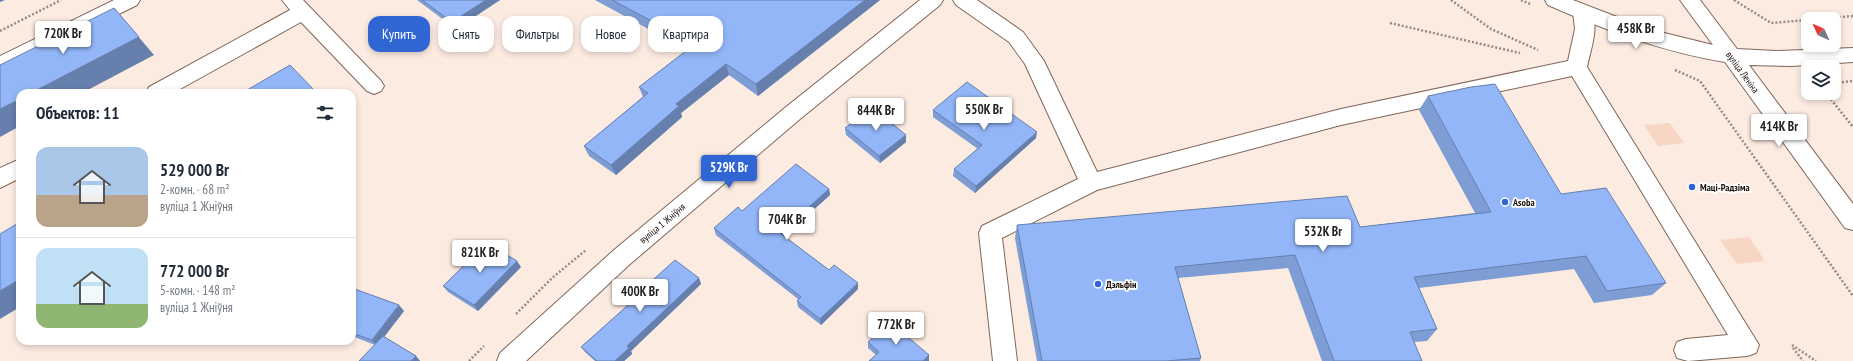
<!DOCTYPE html>
<html lang="ru">
<meta charset="utf-8">
<style>
:root{--surface:#fff;--page:#f6f6f7;--text:#1f2937;--muted:#747a83;--line:#e0e1e3;--accent:#2f66d4}
body{margin:0;font-family:"PT Sans Narrow",sans-serif;background:var(--page);color:var(--text);height:100vh;display:flex;flex-direction:column;font-size:15px;white-space:nowrap}
*{box-sizing:border-box;margin:0}
p{font-size:13px;color:var(--muted)}
.icon{flex:none;width:22px;height:22px;fill:none;stroke:currentColor;stroke-width:2;stroke-linecap:round;stroke-linejoin:round}
.map{position:relative;flex:1;overflow:hidden}
.side{position:absolute;left:16px;top:89px;width:340px;height:256px;display:flex;flex-direction:column;background:var(--surface);border-radius:12px;box-shadow:0 2px 6px #0003}
.side>*{flex:none}
.banner{position:absolute;left:368px;top:16px;width:380px;height:36px;display:flex;gap:8px}
.needle{width:26px;rotate:314deg}
.tools{position:absolute;left:1801px;top:12px;display:grid;gap:8px}
.tools a{display:grid;place-items:center;width:40px;height:40px;border-radius:8px;background:var(--surface);box-shadow:0 2px 6px #0003;font-size:20px}
.price{position:absolute;translate:-50% -34px;padding:0 9px;border-radius:4px;background:#fff;color:#222;font-size:13px;line-height:26px;filter:drop-shadow(0 1px 2px #0008)}
.price::after{content:'';position:absolute;left:50%;top:24px;width:12px;height:9px;margin-left:-6px;background:inherit;clip-path:polygon(0 0,100% 0,50% 100%)}
.price.on{background:var(--accent);color:#fff}
ul{padding:0;list-style:none}
li{display:flex;align-items:center;gap:12px;height:100px;padding:0 20px}
li+li{border-top:1px solid var(--line)}
li span{display:grid;place-items:center;flex:none;width:112px;height:80px;border-radius:12px;color:#555}
li>.icon{margin-inline-start:auto}
span .icon{width:48px;height:48px;fill:#fffc;stroke-width:1}
li b{font-size:17px}
h2{display:flex;justify-content:space-between;align-items:center;height:48px;padding:0 20px;font-size:17px}
.chip{padding:0 14px;border-radius:12px;background:var(--surface);box-shadow:0 2px 6px #0003;font-size:14px;line-height:36px}
.chip.on{background:var(--accent);color:#fff}
.map>svg:first-child{display:block}
.green{fill:#f8d6c4}
.lines{fill:none;stroke-linecap:round;stroke-linejoin:round}
.minor-casing{stroke:#7f6658;stroke-width:2}
.major-casing{stroke:#7f6658;stroke-width:2}
.path{stroke:#988a82;stroke-width:2.5;stroke-dasharray:2 2;stroke-linecap:butt}
.minor{fill:#fff;fill-rule:evenodd}
.major{fill:#fff;fill-rule:evenodd}
.wall{fill:#7e9dd4}
.shaded-wall{fill:#667fad}
.building{fill:#92b6f7;stroke:#667fad}
.poi-dot{fill:#2f66d4;stroke:#fff;stroke-width:1.5}
.labels{text-anchor:middle;stroke-width:3.5;stroke-linejoin:round;paint-order:stroke}
.street-label{font-size:10px;fill:#1a100b;stroke:#fff}
.poi-label{font-size:10px;font-weight:bold;fill:#1a100b;stroke:#fff;text-anchor:start}
</style>
<div class="map">
<svg width="1853" height="361" viewBox="0 0 1853 361">
<rect width="100%" height="100%" fill="#fcebe1"/>
<g class="green">
<polygon points="1670,123 1684,143 1658,146 1644,125"/>
<polygon points="1749,237 1765,261 1737,264 1720,240"/>
</g>
<g class="lines">
<g class="minor-casing">
<g id="minor">
<polygon points="114,0 140,0 137,5 0,73 0,56"/>
<polygon points="282,0 303,0 381,81 384,86 381,91 374,94 367,91 301,22 173,93 146,93 149,87 290,10"/>
<polygon points="920,0 943,0 940,5 800,119 630,264 526,361 497,361 500,353 614,250 786,107"/>
<path d="M953 0H977L1023 32 1044 61 1097 172 1341 109 1568 61 1575 29 1573 12 1576 7 1583 5 1590 7C1600 25 1591 48 1587 67L1759 345 1756 353 1747 356 1688 361 1677 358 1674 350 1677 342 1686 339 1728 335 1572 76 1341 125 1097 190 1002 238 1017 361H993L979 233 982 226 1078 179 1025 64 1009 42 956 5Z"/>
<polygon points="20,159 20,178 0,188 0,168"/>
</g>
</g>
<g class="major-casing">
<path id="major" d="M1545 0H1573L1648 29 1713 45 1680 0H1700L1737 49 1776 51 1853 48V62L1792 66 1749 65 1853 204V230L1845 228 1725 62C1663 52 1605 30 1548 5Z"/>
</g>
<g class="path">
<polyline points="1451,0 1491,29 1538,50"/>
<polyline points="1521,0 1530,4"/>
<polyline points="1734,0 1771,23 1808,20"/>
<polyline points="1819,19 1853,16"/>
<polyline points="1390,23 1520,53"/>
<polyline points="0,31 61,0"/>
<polyline points="1675,70 1700,81 1853,296"/>
<polyline points="1834,83 1853,81"/>
<polyline points="1826,93 1853,127"/>
<polyline points="516,314 552,278 586,250"/>
<polyline points="1792,345 1816,361"/>
<polyline points="1793,348 1803,361"/>
<polyline points="469,361 484,346"/>
</g>
<use href="#minor" class="minor"/>
<use href="#major" class="major"/>
</g>
<g class="wall">
<polygon points="417,0 500,0 456,29"/>
<polygon points="595,0 880,0 758,96 729,75 681,113 682,117 616,175 589,156 584,146 643,97 639,87 687,50"/>
<polygon points="1428,96 1561,194 1666,283 1652,295 1594,303 1574,269 1419,288 1437,329 1427,341 1414,342 1422,361 1322,361 1288,268 1178,278 1201,358 1200,361 1037,361 1015,238 1017,225 1360,227 1475,213 1419,110"/>
<polygon points="933,110 1036,138 975,193 953,176 954,169 978,149 933,117"/>
<polygon points="845,128 906,135 906,142 880,163 846,135"/>
<polygon points="829,189 830,195 784,236 829,270 858,283 858,289 821,325 798,307 797,301 798,299 716,235 714,228 742,211"/>
<polygon points="521,267 478,311 448,292 443,286"/>
<polygon points="699,278 701,284 631,351 632,354 624,361 595,361 585,352 581,347 635,299 634,297"/>
<polygon points="352,288 404,311 384,337 416,356 420,361 359,361 375,345 352,336"/>
<polygon points="868,342 929,361 876,355 868,348"/>
</g>
<g class="shaded-wall">
<polygon points="0,0 5,0 0,2"/>
<polygon points="486,0 500,0 456,29 452,22"/>
<polygon points="865,0 880,0 758,96 756,84"/>
<polygon points="114,8 154,55 82,93 31,93"/>
<polygon points="726,64 729,75 681,113 682,117 616,175 611,165 676,104"/>
<polygon points="20,99 20,126 0,137 0,109"/>
<polygon points="1037,132 1036,138 975,193 976,186"/>
<polygon points="906,135 906,142 880,163 879,156"/>
<polygon points="829,189 830,195 781,239 780,233"/>
<polygon points="517,261 521,267 478,311 474,305"/>
<polygon points="699,278 701,284 631,351 632,354 624,361 615,361 627,346"/>
<polygon points="20,279 20,307 0,319 0,291"/>
<polygon points="858,283 858,289 821,325 820,319"/>
<polygon points="399,305 404,311 377,346 372,340"/>
<polygon points="929,355 929,361 923,361"/>
<polygon points="416,356 420,361 411,361"/>
</g>
<g class="building">
<polygon points="422,0 486,0 452,22"/>
<polygon points="612,0 865,0 756,84 726,64 676,104 679,106 611,165 584,146 648,93 639,87 695,44"/>
<polygon points="114,8 139,37 31,93 20,93 20,99 0,109 0,65"/>
<polygon points="290,65 317,93 242,93"/>
<polygon points="967,82 1037,132 976,186 954,169 982,145 933,110"/>
<polygon points="1495,84 1561,194 1606,188 1666,283 1607,291 1586,256 1414,277 1437,329 1410,332 1422,361 1334,361 1295,255 1175,267 1201,358 1166,361 1042,361 1017,225 1347,196 1360,227 1491,212 1428,96 1471,87"/>
<polygon points="873,108 906,135 879,156 845,128"/>
<polygon points="796,164 829,189 780,233 829,270 834,265 858,283 820,319 797,301 801,297 714,228 738,207 742,211"/>
<polygon points="20,222 20,279 0,291 0,234"/>
<polygon points="487,243 517,261 474,305 443,286"/>
<polygon points="675,260 699,278 627,346 629,348 615,361 597,361 581,347 635,299 634,297"/>
<polygon points="352,288 399,305 372,340 352,333"/>
<polygon points="890,322 929,355 923,361 869,361 879,352 868,342"/>
<polygon points="383,336 416,356 411,361 359,361"/>
</g>
<g class="poi-dot">
<circle cx="1692" cy="187" r="4"/>
<circle cx="1505" cy="202" r="4"/>
<circle cx="1098" cy="284" r="4"/>
</g>
<g class="labels">
<g class="street-label">
<text transform="translate(1743 72) rotate(54)" y="4">вуліца Леніна</text>
<text transform="translate(662 223) rotate(-40)" y="4">вуліца 1 Жніўня</text>
</g>
<g class="poi-label">
<text x="1700" y="191">Маці-Радзіма</text>
<text x="1513" y="206">Asoba</text>
<text x="1106" y="288">Дэльфін</text>
</g>
</g>
</svg>
<div class="tools">
<a><svg class="needle" viewBox="-14 -14 28 28"><path d="M0-13l5 13h-10z" fill="#e53935"/><path d="M0 13l5-13h-10z" fill="#747a83"/></svg></a>
<a><svg class="icon" aria-label="layers" viewBox="0 0 24 24"><path d="M12 4l9 5-9 5-9-5zM3 14l9 5 9-5"/></svg></a>
</div>
<b class="price" style="left:1636px;top:50px">458K Br</b>
<b class="price" style="left:63px;top:55px">720K Br</b>
<b class="price" style="left:984px;top:131px">550K Br</b>
<b class="price" style="left:876px;top:132px">844K Br</b>
<b class="price" style="left:1779px;top:148px">414K Br</b>
<b class="price on" style="left:729px;top:189px">529K Br</b>
<b class="price" style="left:787px;top:241px">704K Br</b>
<b class="price" style="left:1323px;top:253px">532K Br</b>
<b class="price" style="left:480px;top:274px">821K Br</b>
<b class="price" style="left:640px;top:313px">400K Br</b>
<b class="price" style="left:896px;top:346px">772K Br</b>
<div class="banner">
<a class="chip on">Купить</a>
<a class="chip">Снять</a>
<a class="chip">Фильтры</a>
<a class="chip">Новое</a>
<a class="chip">Квартира</a>
</div>
<section class="side">
<h2>Объектов: 11<svg class="icon" aria-label="filters" viewBox="0 0 24 24"><path d="M4 7h16M4 17h16"/><circle cx="9" cy="7" r="2"/><circle cx="15" cy="17" r="2"/></svg></h2>
<ul>
<li><span style="background:linear-gradient(#a9c7e8 60%,#b9a48a 0)"><svg class="icon" aria-label="home" viewBox="0 0 24 24"><path d="M3 11l9-7 9 7M6 9v11h12V9"/></svg></span><div><b>529 000 Br</b><p>2-комн. · 68 m²</p><p>вуліца 1 Жніўня</p></div></li>
<li><span style="background:linear-gradient(#bfe0f5 70%,#8fb573 0)"><svg class="icon" aria-label="home" viewBox="0 0 24 24"><path d="M3 11l9-7 9 7M6 9v11h12V9"/></svg></span><div><b>772 000 Br</b><p>5-комн. · 148 m²</p><p>вуліца 1 Жніўня</p></div></li>
</ul>
</section>
</div>
